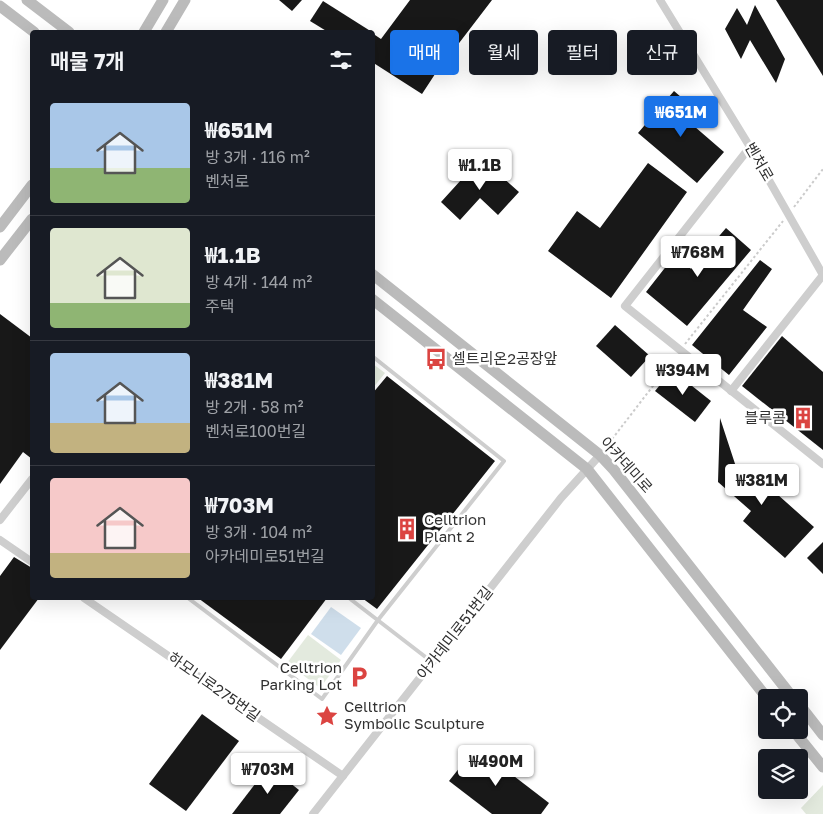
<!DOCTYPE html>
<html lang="ko">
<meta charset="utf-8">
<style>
:root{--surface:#171b24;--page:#20242c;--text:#f1f3f6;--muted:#9ea1a6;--line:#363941;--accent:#1a73e8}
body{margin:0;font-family:"Golos Text","Noto Sans KR",sans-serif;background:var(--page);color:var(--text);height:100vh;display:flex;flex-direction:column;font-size:19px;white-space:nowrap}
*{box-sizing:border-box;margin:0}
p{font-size:16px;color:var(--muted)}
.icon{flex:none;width:28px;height:28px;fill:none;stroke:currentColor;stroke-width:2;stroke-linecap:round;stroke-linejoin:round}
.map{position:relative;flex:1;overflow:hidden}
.details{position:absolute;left:30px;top:30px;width:345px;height:570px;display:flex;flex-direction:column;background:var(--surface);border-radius:5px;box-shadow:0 5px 20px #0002}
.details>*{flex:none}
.top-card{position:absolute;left:390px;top:30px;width:358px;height:45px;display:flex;gap:10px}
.fabs{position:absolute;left:758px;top:689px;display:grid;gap:10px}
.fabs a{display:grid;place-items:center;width:50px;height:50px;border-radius:5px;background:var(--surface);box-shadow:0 5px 20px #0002;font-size:25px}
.price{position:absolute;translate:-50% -42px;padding:0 11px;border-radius:5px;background:#fff;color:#222;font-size:16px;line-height:32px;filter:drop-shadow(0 1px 2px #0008)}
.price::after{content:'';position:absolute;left:50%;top:30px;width:15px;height:11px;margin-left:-8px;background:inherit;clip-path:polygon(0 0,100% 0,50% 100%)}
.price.current{background:var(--accent);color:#fff}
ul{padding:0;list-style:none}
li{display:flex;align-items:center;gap:15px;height:125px;padding:0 20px}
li+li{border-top:1px solid var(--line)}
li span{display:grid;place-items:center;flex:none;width:140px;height:100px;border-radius:5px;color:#555}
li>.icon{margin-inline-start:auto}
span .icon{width:60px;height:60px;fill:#fffc;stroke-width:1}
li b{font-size:21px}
h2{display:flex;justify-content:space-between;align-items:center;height:60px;padding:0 20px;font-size:21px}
.chip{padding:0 18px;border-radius:5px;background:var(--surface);box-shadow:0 5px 20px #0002;font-size:18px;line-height:45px}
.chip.current{background:var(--accent);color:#fff}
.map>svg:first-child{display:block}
.green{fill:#e3eade}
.water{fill:#cfdeeb}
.building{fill:#181818}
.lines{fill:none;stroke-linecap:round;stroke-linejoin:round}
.path{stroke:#cbcbcb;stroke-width:2;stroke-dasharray:2.5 2.5;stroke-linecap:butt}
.lane{stroke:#cecece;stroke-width:4}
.street{stroke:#cecece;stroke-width:8}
.secondary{stroke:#bbb;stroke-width:11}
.labels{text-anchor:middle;stroke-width:5;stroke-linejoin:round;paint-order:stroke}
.street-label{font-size:15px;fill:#313131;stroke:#fff}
.poi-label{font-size:15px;fill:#313131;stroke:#fff;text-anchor:start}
</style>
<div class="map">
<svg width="823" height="814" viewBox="0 0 823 814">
<rect width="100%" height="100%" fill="#fff"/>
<g class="green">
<polygon points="373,364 385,373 373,388"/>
<polygon points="308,635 341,660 320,688 287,663"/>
<polygon points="823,785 823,814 806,814 801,808"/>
</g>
<polygon class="water" points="331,607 361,628 341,655 311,634"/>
<g class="building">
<polygon points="279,0 302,0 292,11"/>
<polygon points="410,0 492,0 440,68 439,68 422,94 372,62 372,33 381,39"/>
<polygon points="776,0 823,0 823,76"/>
<polygon points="323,1 372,32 328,32 310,21"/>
<polygon points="755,5 785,59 776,83 750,40 741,59 725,29 737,8 747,25"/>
<polygon points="674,91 696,110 687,120 724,152 697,183 638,133"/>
<polygon points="481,158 519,192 498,215 480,198 460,220 441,202"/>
<polygon points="648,163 687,192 611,298 548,251 577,211 600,228"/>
<polygon points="726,228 751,250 687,326 646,292 675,255 691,269"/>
<polygon points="760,260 772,269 743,310 767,327 729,375 692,345"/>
<polygon points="0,314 32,338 32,459 23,452 0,484"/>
<polygon points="615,325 650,356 631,377 596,346"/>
<polygon points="782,336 823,372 823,450 742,386"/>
<polygon points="672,370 711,401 695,422 655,391"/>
<polygon points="387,376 495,461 377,609 362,598 372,598 372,394"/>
<polygon points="720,418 739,476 762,494 768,486 814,527 785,558 743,521 751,511 718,482"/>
<polygon points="823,542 823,574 807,558"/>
<polygon points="14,557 32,568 32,598 39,598 0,650 0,576"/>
<polygon points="198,598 327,598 281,659"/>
<polygon points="202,714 239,741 186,811 149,784"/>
<polygon points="476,747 549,803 541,814 492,814 449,781"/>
<polygon points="269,766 299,790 280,814 232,814"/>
</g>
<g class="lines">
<g class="path">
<polyline points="794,207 823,169"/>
<polyline points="685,344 783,221"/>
<polyline points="606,447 676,356"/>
</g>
<g class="lane">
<polyline points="188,598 322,699 378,620 504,461 372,356"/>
<polyline points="349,598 432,662"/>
</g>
<g class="street">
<polyline points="660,0 750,147 823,275"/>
<polyline points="750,147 625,306 823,464"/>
<polyline points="731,391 823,275"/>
<polyline points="0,520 32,479"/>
<polyline points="0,540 32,562"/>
<polyline points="84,598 343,776"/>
<polyline points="313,814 561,498 600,455"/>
</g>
<g class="secondary">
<polyline points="27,0 69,32"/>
<polyline points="0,6 34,32"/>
<polyline points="144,32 163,0"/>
<polyline points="166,32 185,0"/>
<polyline points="0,227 32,185"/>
<polyline points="0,260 32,219"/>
<polyline points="372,274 600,455 614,470 793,698"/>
<polyline points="372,299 587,469 767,698"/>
<polyline points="799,704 823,735"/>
<polyline points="793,730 823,767"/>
</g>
</g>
<defs>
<g id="bus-bare" transform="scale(1.725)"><path d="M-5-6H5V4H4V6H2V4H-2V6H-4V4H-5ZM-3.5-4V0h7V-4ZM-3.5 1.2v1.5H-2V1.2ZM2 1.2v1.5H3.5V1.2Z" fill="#db4441" stroke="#fff" stroke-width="2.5" paint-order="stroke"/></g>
<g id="building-bare" transform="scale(1.725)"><path d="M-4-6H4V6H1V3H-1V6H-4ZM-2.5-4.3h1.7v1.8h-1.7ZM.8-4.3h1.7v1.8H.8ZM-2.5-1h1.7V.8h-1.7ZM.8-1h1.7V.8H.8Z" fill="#db4441" stroke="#fff" stroke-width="2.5" paint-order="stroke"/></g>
<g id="parking-bare" transform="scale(1.725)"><path d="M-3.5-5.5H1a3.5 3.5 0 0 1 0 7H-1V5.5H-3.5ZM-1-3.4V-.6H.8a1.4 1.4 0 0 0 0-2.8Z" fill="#db4441" stroke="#fff" stroke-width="2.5" paint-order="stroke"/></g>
<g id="sight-bare" transform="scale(1.725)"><path d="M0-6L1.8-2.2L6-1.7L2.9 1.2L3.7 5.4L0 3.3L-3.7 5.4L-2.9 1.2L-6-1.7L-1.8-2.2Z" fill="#db4441" stroke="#fff" stroke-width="2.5" paint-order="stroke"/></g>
</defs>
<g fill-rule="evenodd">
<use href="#bus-bare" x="436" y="359"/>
<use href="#building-bare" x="803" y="418"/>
<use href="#building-bare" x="407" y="529"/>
<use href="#parking-bare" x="359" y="677"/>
<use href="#sight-bare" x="327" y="716"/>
</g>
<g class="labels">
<g class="street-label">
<text transform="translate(759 162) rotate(60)" y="5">벤처로</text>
<text transform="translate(626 465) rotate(48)" y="5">아카데미로</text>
<text transform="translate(455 633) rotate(-52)" y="5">아카데미로51번길</text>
<text transform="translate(214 687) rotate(35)" y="5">하모니로275번길</text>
</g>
<g class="poi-label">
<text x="452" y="364">셀트리온2공장앞</text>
<text x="786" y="423" text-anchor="end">블루콤</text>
<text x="424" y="525">Celltrion<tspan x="424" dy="17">Plant 2</tspan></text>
<text x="342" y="673" text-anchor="end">Celltrion<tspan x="342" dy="17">Parking Lot</tspan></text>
<text x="344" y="712">Celltrion<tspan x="344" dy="17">Symbolic Sculpture</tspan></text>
</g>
</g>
</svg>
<div class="fabs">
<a><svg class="icon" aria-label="locate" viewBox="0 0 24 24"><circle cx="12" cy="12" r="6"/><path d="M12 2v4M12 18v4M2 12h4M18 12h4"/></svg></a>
<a><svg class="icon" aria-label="layers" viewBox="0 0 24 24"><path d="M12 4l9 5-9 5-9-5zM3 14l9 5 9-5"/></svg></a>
</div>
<b class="price current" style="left:681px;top:138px">₩651M</b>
<b class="price" style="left:480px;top:191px">₩1.1B</b>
<b class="price" style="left:698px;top:278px">₩768M</b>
<b class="price" style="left:683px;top:396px">₩394M</b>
<b class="price" style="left:762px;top:506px">₩381M</b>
<b class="price" style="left:496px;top:787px">₩490M</b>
<b class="price" style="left:268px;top:795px">₩703M</b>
<div class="top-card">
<a class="chip current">매매</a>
<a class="chip">월세</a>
<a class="chip">필터</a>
<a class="chip">신규</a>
</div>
<section class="details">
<h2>매물 7개<svg class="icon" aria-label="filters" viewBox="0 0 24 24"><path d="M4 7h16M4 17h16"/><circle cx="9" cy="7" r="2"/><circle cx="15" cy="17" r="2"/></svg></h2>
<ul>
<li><span style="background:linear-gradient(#a9c7e8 65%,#8fb573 0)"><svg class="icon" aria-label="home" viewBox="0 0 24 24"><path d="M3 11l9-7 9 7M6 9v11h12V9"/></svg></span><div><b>₩651M</b><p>방 3개 · 116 m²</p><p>벤처로</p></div></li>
<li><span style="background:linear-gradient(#dfe7d0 75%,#8fb573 0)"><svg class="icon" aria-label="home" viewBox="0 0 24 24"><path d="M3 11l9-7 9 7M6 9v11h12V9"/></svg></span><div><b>₩1.1B</b><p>방 4개 · 144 m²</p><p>주택</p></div></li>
<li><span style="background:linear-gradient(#a9c7e8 70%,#c2b280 0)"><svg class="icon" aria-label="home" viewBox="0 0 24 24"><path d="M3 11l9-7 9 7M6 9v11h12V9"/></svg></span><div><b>₩381M</b><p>방 2개 · 58 m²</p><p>벤처로100번길</p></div></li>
<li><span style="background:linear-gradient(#f6c9c9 75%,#c2b280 0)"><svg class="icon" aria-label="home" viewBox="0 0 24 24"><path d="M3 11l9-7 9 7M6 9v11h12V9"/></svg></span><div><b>₩703M</b><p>방 3개 · 104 m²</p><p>아카데미로51번길</p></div></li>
</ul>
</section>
</div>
